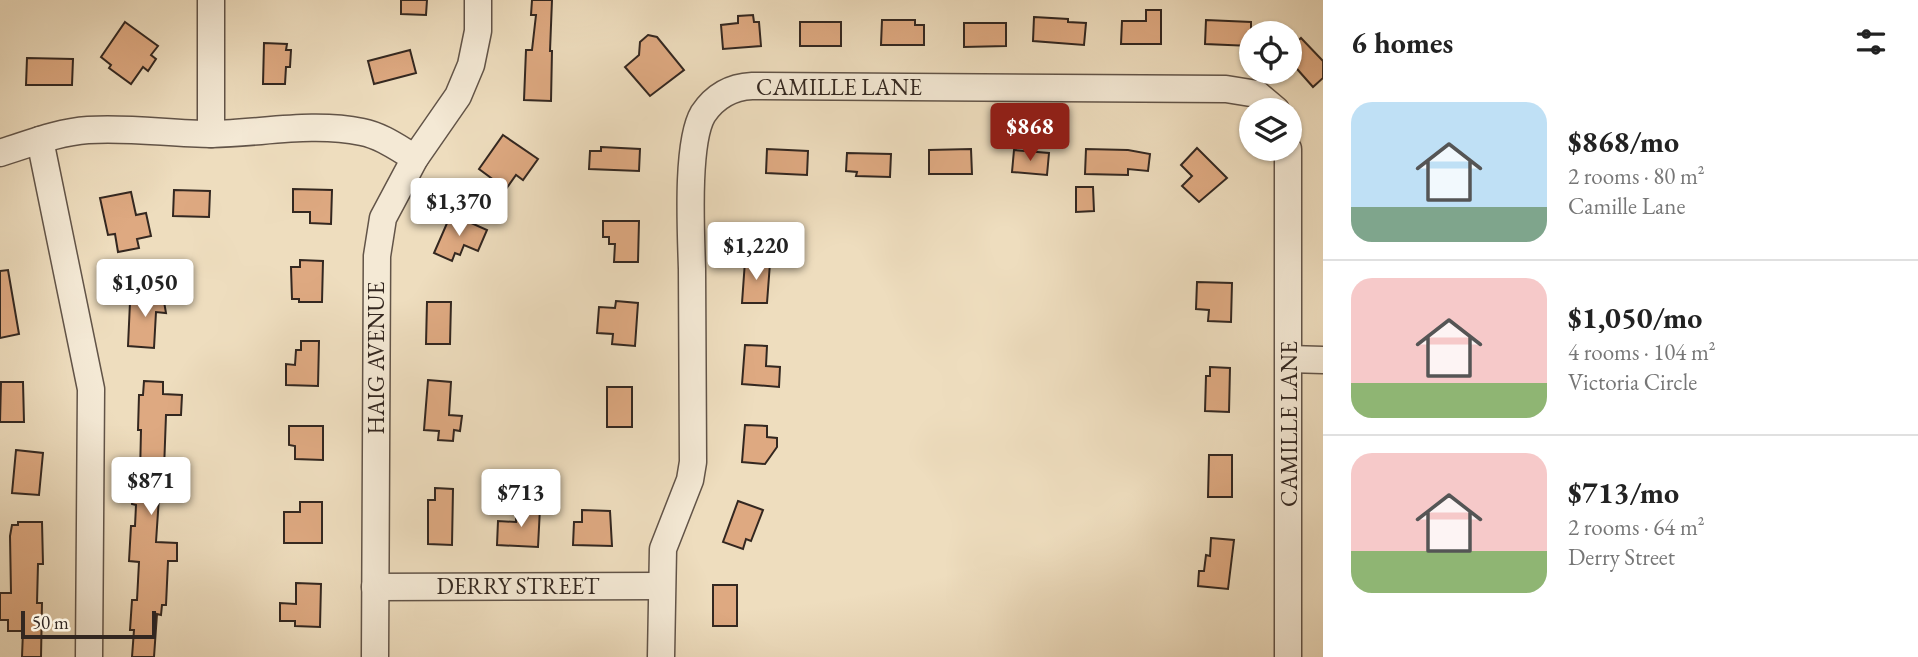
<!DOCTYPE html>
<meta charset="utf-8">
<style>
:root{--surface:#fff;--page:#f2f2f2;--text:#222;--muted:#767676;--line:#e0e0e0;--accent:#8f2418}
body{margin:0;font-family:"EB Garamond",serif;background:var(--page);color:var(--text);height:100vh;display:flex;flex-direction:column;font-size:26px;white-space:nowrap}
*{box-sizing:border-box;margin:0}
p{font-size:23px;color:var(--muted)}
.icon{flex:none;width:38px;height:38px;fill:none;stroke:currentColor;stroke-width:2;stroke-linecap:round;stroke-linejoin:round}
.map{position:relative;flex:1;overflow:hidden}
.panel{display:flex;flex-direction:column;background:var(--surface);width:595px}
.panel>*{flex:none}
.fabs{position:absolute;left:1239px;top:21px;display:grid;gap:14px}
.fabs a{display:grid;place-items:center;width:63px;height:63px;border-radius:50%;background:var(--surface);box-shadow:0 2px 5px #0004;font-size:35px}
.scale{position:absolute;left:21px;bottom:18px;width:135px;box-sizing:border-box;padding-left:7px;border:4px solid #332720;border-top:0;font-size:19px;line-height:24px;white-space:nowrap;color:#332720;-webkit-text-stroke:5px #f4e9d5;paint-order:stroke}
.price{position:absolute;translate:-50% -60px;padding:0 16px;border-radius:7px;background:#fff;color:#222;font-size:23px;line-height:46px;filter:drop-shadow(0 2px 4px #0008)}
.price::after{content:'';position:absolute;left:50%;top:42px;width:21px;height:16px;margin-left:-10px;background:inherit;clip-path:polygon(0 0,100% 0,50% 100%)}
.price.current{background:var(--accent);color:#fff}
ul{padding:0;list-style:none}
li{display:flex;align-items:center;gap:21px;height:175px;padding:0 28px}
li+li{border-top:2px solid var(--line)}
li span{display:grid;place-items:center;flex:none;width:196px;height:140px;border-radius:21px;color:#555}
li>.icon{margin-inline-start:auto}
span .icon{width:84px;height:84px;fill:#fffc;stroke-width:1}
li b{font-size:30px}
h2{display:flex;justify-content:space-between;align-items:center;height:84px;padding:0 28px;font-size:30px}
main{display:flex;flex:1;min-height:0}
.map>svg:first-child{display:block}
.building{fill:#dea981;stroke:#332720;stroke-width:2}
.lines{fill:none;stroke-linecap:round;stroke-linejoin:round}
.minor-casing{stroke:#625448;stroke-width:29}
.minor{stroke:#f4e9d5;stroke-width:26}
.labels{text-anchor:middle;stroke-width:5;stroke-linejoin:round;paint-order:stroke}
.street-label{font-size:23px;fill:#332720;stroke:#f4e9d5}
</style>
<main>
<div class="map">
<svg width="1323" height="657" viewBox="0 0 1323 657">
<rect width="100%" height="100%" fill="#eeddbe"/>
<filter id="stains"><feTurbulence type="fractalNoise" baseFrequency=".00286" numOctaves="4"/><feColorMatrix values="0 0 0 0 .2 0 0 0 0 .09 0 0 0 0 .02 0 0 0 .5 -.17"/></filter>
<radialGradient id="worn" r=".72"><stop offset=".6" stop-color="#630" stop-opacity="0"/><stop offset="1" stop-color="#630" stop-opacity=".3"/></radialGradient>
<g class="building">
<polygon points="401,0 427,0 426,15 401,14"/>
<polygon points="532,0 552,0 550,51 552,51 551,101 524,100 526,50 532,50 536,15 531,15"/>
<polygon points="1146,10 1161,10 1161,44 1121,44 1122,21 1146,21"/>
<polygon points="753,15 754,22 759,22 761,46 723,49 721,25 738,23 738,16"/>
<polygon points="1034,17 1068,19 1068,22 1086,23 1084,45 1033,41"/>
<polygon points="882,20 915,20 915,25 924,25 924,45 881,45"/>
<polygon points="1206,20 1251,22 1251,46 1205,44"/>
<polygon points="125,22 158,46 151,55 156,59 148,71 143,67 131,84 109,68 111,65 101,57"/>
<rect x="800" y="22" width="41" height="24"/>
<polygon points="964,23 1006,23 1006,46 964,47"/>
<polygon points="648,35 657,37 684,70 650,96 625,67 639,55 640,42"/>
<polygon points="1301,38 1323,61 1323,78 1313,87 1290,61 1290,48"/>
<polygon points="264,43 287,44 286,50 291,50 290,67 286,67 285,84 263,84"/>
<polygon points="410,50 416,73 374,84 368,61"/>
<polygon points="27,58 73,59 72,85 26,85"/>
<polygon points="503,135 538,159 523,180 516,175 506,189 479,169"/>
<polygon points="601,147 640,149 639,171 589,169 590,151 601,151"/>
<polygon points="1197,148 1227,178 1199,202 1182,186 1192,176 1181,165"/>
<polygon points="767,149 808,151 807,175 766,173"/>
<polygon points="971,149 972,174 929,174 929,150"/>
<polygon points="1086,149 1128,150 1150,154 1148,171 1128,169 1128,175 1085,174"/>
<polygon points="1014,150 1049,153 1047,175 1012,172"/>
<polygon points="847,153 891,154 890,177 856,176 857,172 846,171"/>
<polygon points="1076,187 1093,187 1094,211 1076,212"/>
<polygon points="293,189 332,190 331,224 310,223 310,212 293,212"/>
<polygon points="174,190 210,191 209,217 173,216"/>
<polygon points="131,192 136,215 146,213 151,236 137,239 139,248 118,252 115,234 108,235 100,198"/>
<polygon points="451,214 487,230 478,251 464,245 460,255 455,253 452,261 434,253"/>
<polygon points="603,221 639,221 638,262 614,262 615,244 609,244 609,237 603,237"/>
<polygon points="300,260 323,261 322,302 299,302 299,299 292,299 291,267 300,267"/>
<polygon points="745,261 770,263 767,303 742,303"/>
<polygon points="8,270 19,334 0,338 0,271"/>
<polygon points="1197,282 1232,283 1231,322 1208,321 1209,310 1196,309"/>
<polygon points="143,289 162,290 166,313 156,312 154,348 128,346 130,302 143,303"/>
<polygon points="616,301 638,303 635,346 612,344 613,334 597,333 599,307 615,308"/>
<polygon points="427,302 451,302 450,344 426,344"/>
<polygon points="301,341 319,341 318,386 286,385 286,364 295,365 296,350 301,350"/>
<polygon points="745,345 767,346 766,366 780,367 779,387 742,384"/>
<polygon points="1210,367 1230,368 1229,412 1205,411 1206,376 1210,376"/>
<polygon points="428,380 451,382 449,415 462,416 460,431 454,430 453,441 438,440 439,431 424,430"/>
<polygon points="144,381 163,382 163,394 182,395 181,415 166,415 163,497 159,497 156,542 177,543 177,561 168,561 166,605 162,605 161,615 157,614 154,657 132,657 134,630 130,630 132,600 137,600 139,562 129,561 131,526 135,526 136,505 132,504 131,475 140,475 141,430 138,430 139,395 143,395"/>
<polygon points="1,382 23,382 24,422 0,422"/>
<rect x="607" y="387" width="25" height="40"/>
<polygon points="745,425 767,426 767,437 777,438 777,447 765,464 742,462"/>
<polygon points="289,426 323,426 323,460 295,459 295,446 289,445"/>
<polygon points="16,450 43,453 39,495 12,493"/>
<polygon points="1209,455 1232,455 1232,497 1208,497"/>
<polygon points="435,488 453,489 452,545 428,544 428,500 435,500"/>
<polygon points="738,501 763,510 751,541 746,539 743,549 723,542"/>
<polygon points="300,502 322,502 322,543 284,543 284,512 300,512"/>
<polygon points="520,507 540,508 538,547 497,545 498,521 516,522 516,517 520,517"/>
<polygon points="582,510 610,511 612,546 573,545 574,522 582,522"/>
<polygon points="18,522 42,522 43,564 38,564 37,603 42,603 41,657 22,657 23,631 8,631 8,620 0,620 0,593 11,593 10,536 12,525 18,525"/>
<polygon points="1211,538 1234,540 1228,589 1198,586 1199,571 1204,571 1206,555 1210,556"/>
<polygon points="296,583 321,584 320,627 295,626 295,621 280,621 280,603 296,604"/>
<rect x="713" y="585" width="24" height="41"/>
</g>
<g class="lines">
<g class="minor-casing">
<g id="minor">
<polyline points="211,134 211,0"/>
<polyline points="40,140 91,389 89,657"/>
<path d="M0 153C29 144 58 132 88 130 130 127 171 134 212 134 262 133 313 122 362 132 382 136 398 148 415 158"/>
<polyline points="1289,359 1323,360"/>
<polyline points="375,587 661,586"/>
<polyline points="375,657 377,256 383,218 415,158 458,96 471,65 478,31 478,0"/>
<path d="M661 657 663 549 690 480 693 462C693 398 692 333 692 269 691 233 686 143 703 114 715 96 731 87 752 86L1226 89 1257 94 1276 110"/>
<polyline points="1288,657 1288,149"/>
</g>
</g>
<use href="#minor" class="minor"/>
</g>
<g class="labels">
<g class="street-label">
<text x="839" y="95">CAMILLE LANE</text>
<text transform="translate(376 358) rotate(-90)" y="8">HAIG AVENUE</text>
<text transform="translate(1289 424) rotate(-90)" y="8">CAMILLE LANE</text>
<text x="518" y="594">DERRY STREET</text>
</g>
</g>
<rect width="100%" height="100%" filter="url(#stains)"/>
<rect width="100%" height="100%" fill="url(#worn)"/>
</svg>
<div class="fabs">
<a><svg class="icon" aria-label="locate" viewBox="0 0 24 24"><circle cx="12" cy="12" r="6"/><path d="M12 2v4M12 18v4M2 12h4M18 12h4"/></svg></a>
<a><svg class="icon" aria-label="layers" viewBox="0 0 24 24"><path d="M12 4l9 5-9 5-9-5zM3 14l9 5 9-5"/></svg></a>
</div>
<div class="scale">50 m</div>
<b class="price current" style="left:1030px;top:163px">$868</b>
<b class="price" style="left:459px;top:238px">$1,370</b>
<b class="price" style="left:756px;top:282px">$1,220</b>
<b class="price" style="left:145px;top:319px">$1,050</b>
<b class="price" style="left:151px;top:517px">$871</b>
<b class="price" style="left:521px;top:529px">$713</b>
</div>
<section class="panel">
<h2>6 homes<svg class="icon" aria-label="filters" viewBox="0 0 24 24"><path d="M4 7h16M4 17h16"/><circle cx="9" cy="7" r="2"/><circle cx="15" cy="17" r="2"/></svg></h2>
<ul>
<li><span style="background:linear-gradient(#bfe0f5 75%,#7fa58c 0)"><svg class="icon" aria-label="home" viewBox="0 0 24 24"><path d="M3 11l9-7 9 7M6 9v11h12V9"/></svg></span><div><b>$868/mo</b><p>2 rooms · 80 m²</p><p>Camille Lane</p></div></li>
<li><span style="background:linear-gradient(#f6c9c9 75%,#8fb573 0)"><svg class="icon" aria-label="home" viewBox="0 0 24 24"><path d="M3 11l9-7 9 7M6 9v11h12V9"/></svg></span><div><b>$1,050/mo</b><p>4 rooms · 104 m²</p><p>Victoria Circle</p></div></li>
<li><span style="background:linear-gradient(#f6c9c9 70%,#8fb573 0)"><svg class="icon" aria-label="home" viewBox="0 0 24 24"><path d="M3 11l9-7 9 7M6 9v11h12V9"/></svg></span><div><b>$713/mo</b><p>2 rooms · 64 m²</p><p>Derry Street</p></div></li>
</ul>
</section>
</main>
